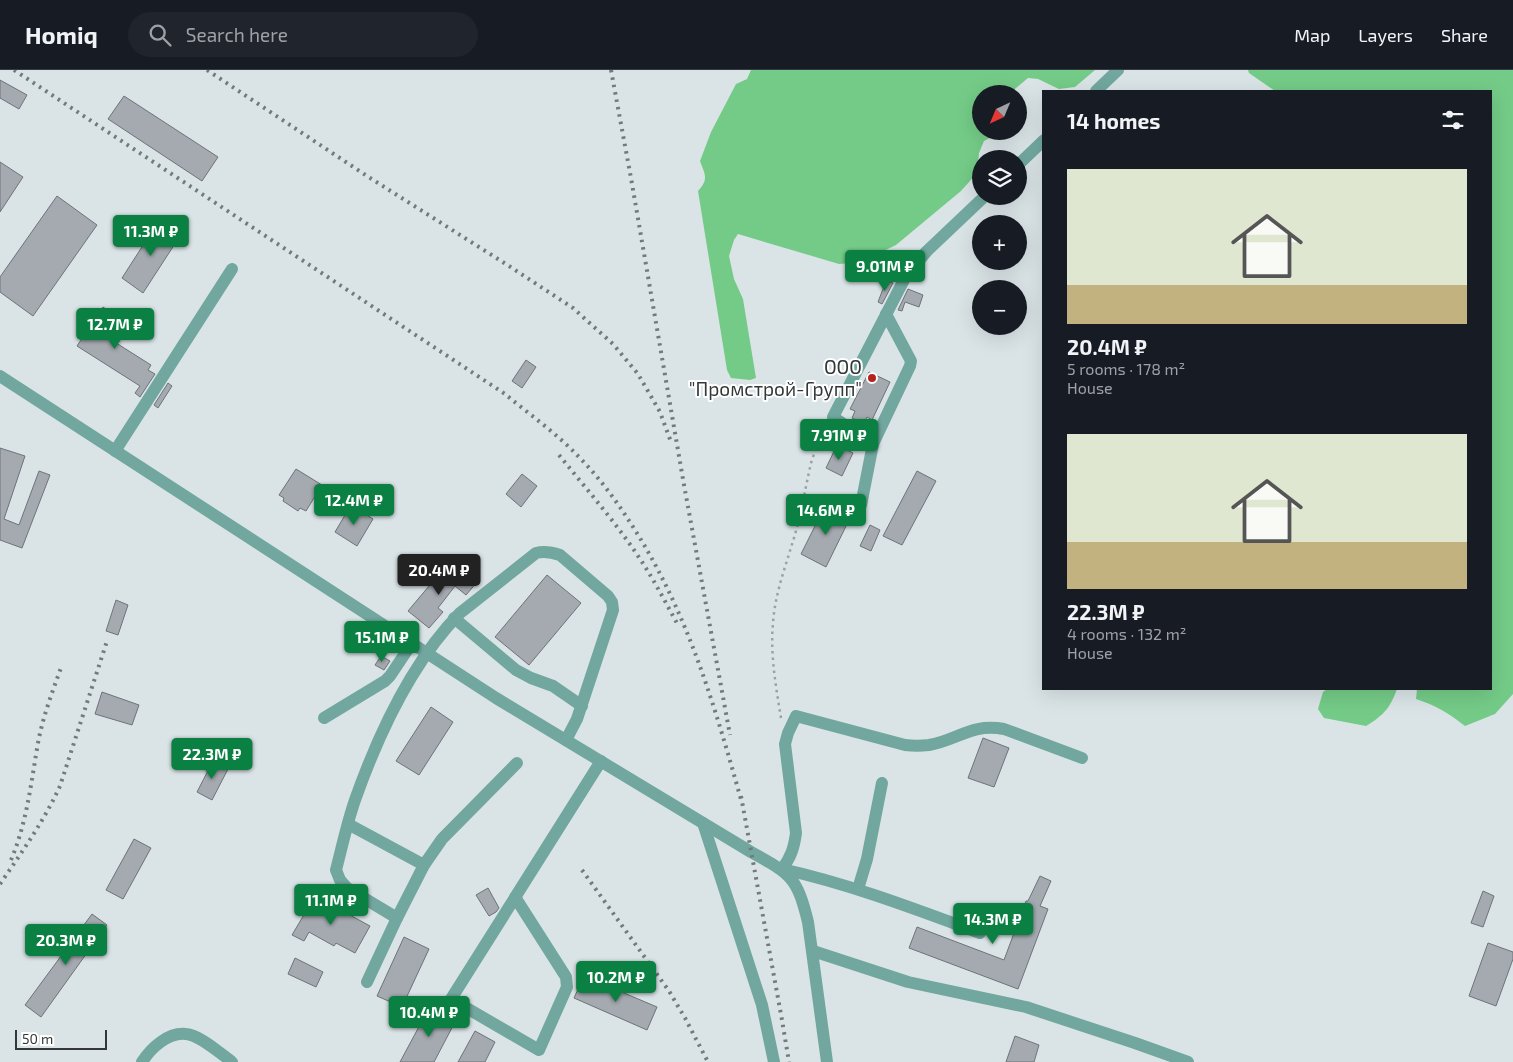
<!DOCTYPE html>
<meta charset="utf-8">
<style>
:root{--surface:#171b24;--page:#20242c;--text:#f1f3f6;--muted:#9ea1a6;--line:#363941;--accent:#0b8043}
body{margin:0;font-family:"Exo 2",sans-serif;background:var(--page);color:var(--text);height:100vh;display:flex;flex-direction:column;font-size:19px;white-space:nowrap}
*{box-sizing:border-box;margin:0}
p{font-size:16px;color:var(--muted)}
.icon{flex:none;width:28px;height:28px;fill:none;stroke:currentColor;stroke-width:2;stroke-linecap:round;stroke-linejoin:round}
.map{position:relative;flex:1;overflow:hidden}
.drawer{position:absolute;left:1042px;top:20px;width:450px;height:600px;display:flex;flex-direction:column;background:var(--surface);border-radius:0px;box-shadow:0 5px 20px #0002}
.drawer>*{flex:none}
.needle{width:32px;rotate:224deg}
.controls{position:absolute;left:972px;top:15px;display:grid;gap:10px}
.controls a{display:grid;place-items:center;width:55px;height:55px;border-radius:50%;background:var(--surface);box-shadow:0 5px 20px #0002;font-size:25px}
.scale{position:absolute;left:15px;bottom:12px;width:92px;box-sizing:border-box;padding-left:5px;border:2px solid #333738;border-top:0;font-size:14px;line-height:18px;white-space:nowrap;color:#333738;-webkit-text-stroke:4px #fff;paint-order:stroke}
.price{position:absolute;translate:-50% -42px;padding:0 11px;border-radius:5px;background:var(--accent);color:#fff;font-size:16px;line-height:32px;filter:drop-shadow(0 1px 2px #0008)}
.price::after{content:'';position:absolute;left:50%;top:30px;width:15px;height:11px;margin-left:-8px;background:inherit;clip-path:polygon(0 0,100% 0,50% 100%)}
.price.current{background:#222;color:#fff}
ul{padding:0;list-style:none}
li{display:grid;align-content:center;gap:10px;height:265px;padding:0 25px}
li span{display:grid;place-items:center;height:155px;border-radius:0px;color:#555}
li>.icon{margin-inline-start:auto}
span .icon{width:90px;height:90px;fill:#fffc;stroke-width:1}
li b{font-size:21px}
h2{display:flex;justify-content:space-between;align-items:center;height:60px;padding:0 25px;font-size:21px}
header{display:flex;align-items:center;gap:30px;box-sizing:border-box;height:70px;padding:0 25px;background:var(--surface);border-bottom:1px solid var(--line)}
header strong{font-size:24px}
nav{display:flex;gap:28px;margin-inline-start:auto;font-size:18px}
.search{width:350px;height:45px;background:var(--page);display:flex;align-items:center;gap:12px;box-sizing:border-box;padding:0 18px;border-radius:28px;color:var(--muted);font-size:19px}
.map>svg:first-child{display:block}
.forest{fill:#74cb87}
.building{fill:#a4aab0;stroke:#6e7379}
.lines{fill:none;stroke-linecap:round;stroke-linejoin:round}
.path{stroke:#99a1a3;stroke-width:2.5;stroke-dasharray:2.5 4;stroke-linecap:butt}
.minor{stroke:#71a79f;stroke-width:12}
.rail{stroke:#737a7b;stroke-width:4;stroke-dasharray:2.5 5;stroke-linecap:butt}
.poi-dot{fill:#b4241e;stroke:#fff;stroke-width:2}
.labels{text-anchor:middle;stroke-width:4;stroke-linejoin:round;paint-order:stroke}
.poi-label{font-size:19px;fill:#333738;stroke:#fff;text-anchor:end}
</style>
<header>
<strong>Homiq</strong>
<div class="search"><svg class="icon" aria-label="search" viewBox="0 0 24 24"><circle cx="10" cy="10" r="6"/><path d="M15 15l6 6"/></svg>Search here</div>
<nav><a>Map</a><a>Layers</a><a>Share</a></nav>
</header>
<div class="map">
<svg width="1513" height="992" viewBox="0 0 1513 992">
<rect width="100%" height="100%" fill="#dae4e7"/>
<g class="forest">
<path d="M751 0H1095L1075 17 1059 19 1038 9 1028 8 1016 18 1011 24H981V61H998L995 65 984 71 979 83 977 103 961 121 896 175 867 189 852 193 839 194 738 164 734 170 729 186 734 209 743 229 756 308 750 310 731 308 727 300 698 121C709 109 705 105 700 91L711 62 736 14 747 9Z"/>
<path d="M1248 0H1513V624L1495 644 1465 656C1450 644 1435 635 1416 629L1417 619H1491V21H1297L1295 20 1275 21 1249 3Z"/>
<path d="M1327 619H1397C1390 638 1384 645 1366 656L1324 648 1318 639 1323 622Z"/>
</g>
<g class="building">
<polygon points="0,10 27,25 19,39 0,28"/>
<polygon points="124,26 218,87 202,111 108,49"/>
<polygon points="0,92 23,107 0,142"/>
<polygon points="57,126 97,155 33,246 0,222 0,207"/>
<polygon points="158,152 180,166 143,223 122,208"/>
<polygon points="886,211 893,213 882,234 878,232"/>
<polygon points="908,219 923,225 919,237 905,232 902,241 898,240"/>
<polygon points="103,237 125,252 113,271 151,295 148,300 155,304 140,327 135,323 140,316 77,276"/>
<polygon points="526,290 536,297 522,318 512,311"/>
<polygon points="869,302 890,312 872,350 867,347 864,354 852,348 855,341 850,339"/>
<polygon points="168,313 172,316 158,338 154,335"/>
<polygon points="837,375 853,383 842,406 826,398"/>
<polygon points="0,378 25,386 4,449 19,455 39,401 50,405 22,478 0,470"/>
<polygon points="296,399 322,415 306,441 300,438 298,441 283,431 284,428 279,425"/>
<polygon points="917,401 936,411 902,475 883,466"/>
<polygon points="522,404 537,416 521,437 506,424"/>
<polygon points="351,435 373,449 357,476 335,462"/>
<polygon points="825,436 850,448 826,497 801,484"/>
<polygon points="870,455 880,460 871,481 860,476"/>
<polygon points="445,497 458,507 478,511 466,525 455,516 438,538 443,542 429,558 408,541"/>
<polygon points="547,505 581,533 529,595 495,567"/>
<polygon points="116,530 128,535 118,565 106,561"/>
<polygon points="381,586 390,591 384,600 375,595"/>
<polygon points="102,622 139,635 132,655 95,644"/>
<polygon points="431,637 453,652 419,705 396,691"/>
<polygon points="983,668 1009,678 994,717 968,708"/>
<polygon points="213,691 228,699 212,730 197,722"/>
<polygon points="134,769 151,778 123,829 106,820"/>
<polygon points="1040,806 1051,811 1040,836 1048,839 1018,919 909,878 917,857 1004,890 1026,831 1028,831"/>
<polygon points="488,818 499,838 496,842 489,846 476,825"/>
<polygon points="1483,821 1494,826 1483,857 1471,853"/>
<polygon points="315,826 370,856 355,883 336,873 334,876 309,862 304,871 292,865"/>
<polygon points="92,844 107,855 41,947 25,935"/>
<polygon points="404,867 429,879 402,937 377,926"/>
<polygon points="1488,873 1513,882 1513,889 1496,936 1469,926"/>
<polygon points="295,888 323,902 316,917 288,904"/>
<polygon points="584,906 657,937 647,960 574,928"/>
<polygon points="429,938 455,952 434,992 400,992"/>
<polygon points="475,961 495,972 485,992 458,992"/>
<polygon points="1015,966 1039,975 1034,992 1006,992"/>
</g>
<g class="lines">
<path class="path" d="M781 648C776 617 770 584 773 553 775 524 785 498 793 471 801 446 805 419 811 393L815 381 827 357"/>
<g class="minor">
<polyline points="1096,21 1118,0"/>
<polyline points="1019,94 1044,70"/>
<path d="M0 306 496 628 751 782C791 804 797 807 808 852L827 992"/>
<polyline points="873,374 910,296 911,291 886,244"/>
<polyline points="115,381 232,199"/>
<polyline points="861,435 873,374 833,347 907,204 927,181 985,126"/>
<polyline points="454,548 516,600 531,608 553,616 582,636"/>
<polyline points="324,648 385,611 390,606 412,573"/>
<polyline points="703,753 762,935 774,992"/>
<polyline points="348,754 424,795"/>
<polyline points="858,819 867,789 882,713"/>
<polyline points="515,827 566,907 567,917 539,980 451,929 601,691"/>
<polyline points="397,848 424,795 442,769 517,693"/>
<path d="M980 863C915 839 850 814 782 799 791 787 794 778 796 763L785 674 788 663 796 646 905 675C913 676 921 676 929 675 958 670 971 653 1004 659L1082 688"/>
<polyline points="813,881 908,912 1026,937 1135,973 1188,992"/>
<path d="M367 912 397 848 347 818 340 810 336 800C342 777 347 753 355 730 378 665 411 593 460 543L536 483C544 481 551 482 560 485L608 526 612 532 613 540 577 649 566 670"/>
<path d="M142 992C151 978 168 962 186 964 200 965 221 984 232 992"/>
</g>
<g class="rail">
<path d="M14 0 505 324C529 344 556 363 577 385 600 408 618 433 635 460 689 546 715 637 742 733"/>
<polyline points="207,0 367,106 509,196 573,238 613,274 638,304 660,342 671,372"/>
<polyline points="611,0 631,108 684,415 730,665"/>
<path d="M559 385C588 421 619 456 644 495 656 514 667 535 678 555"/>
<polyline points="741,726 782,950 789,992"/>
<path d="M11 790C27 752 31 713 38 673 43 646 53 620 62 595"/>
<polyline points="582,800 669,921 685,948 708,992"/>
<path d="M0 814C22 782 44 751 60 716L107 571"/>
</g>
</g>
<circle class="poi-dot" cx="872" cy="308" r="5"/>
<g class="labels">
<g class="poi-label">
<text x="862" y="304">ООО<tspan x="862" dy="22">"Промстрой-Групп"</tspan></text>
</g>
</g>
</svg>
<div class="controls">
<a><svg class="needle" viewBox="-14 -14 28 28"><path d="M0-13l5 13h-10z" fill="#e53935"/><path d="M0 13l5-13h-10z" fill="#9ea1a6"/></svg></a>
<a><svg class="icon" aria-label="layers" viewBox="0 0 24 24"><path d="M12 4l9 5-9 5-9-5zM3 14l9 5 9-5"/></svg></a>
<a>+</a>
<a>−</a>
</div>
<div class="scale">50 m</div>
<b class="price" style="left:151px;top:187px">11.3M ₽</b>
<b class="price" style="left:885px;top:222px">9.01M ₽</b>
<b class="price" style="left:115px;top:280px">12.7M ₽</b>
<b class="price" style="left:839px;top:391px">7.91M ₽</b>
<b class="price" style="left:354px;top:456px">12.4M ₽</b>
<b class="price" style="left:826px;top:466px">14.6M ₽</b>
<b class="price current" style="left:439px;top:526px">20.4M ₽</b>
<b class="price" style="left:382px;top:593px">15.1M ₽</b>
<b class="price" style="left:212px;top:710px">22.3M ₽</b>
<b class="price" style="left:331px;top:856px">11.1M ₽</b>
<b class="price" style="left:993px;top:875px">14.3M ₽</b>
<b class="price" style="left:66px;top:896px">20.3M ₽</b>
<b class="price" style="left:616px;top:933px">10.2M ₽</b>
<b class="price" style="left:429px;top:968px">10.4M ₽</b>
<section class="drawer">
<h2>14 homes<svg class="icon" aria-label="filters" viewBox="0 0 24 24"><path d="M4 7h16M4 17h16"/><circle cx="9" cy="7" r="2"/><circle cx="15" cy="17" r="2"/></svg></h2>
<ul>
<li><span style="background:linear-gradient(#dfe7d0 75%,#c2b280 0)"><svg class="icon" aria-label="home" viewBox="0 0 24 24"><path d="M3 11l9-7 9 7M6 9v11h12V9"/></svg></span><div><b>20.4M ₽</b><p>5 rooms · 178 m²</p><p>House</p></div></li>
<li><span style="background:linear-gradient(#dfe7d0 70%,#c2b280 0)"><svg class="icon" aria-label="home" viewBox="0 0 24 24"><path d="M3 11l9-7 9 7M6 9v11h12V9"/></svg></span><div><b>22.3M ₽</b><p>4 rooms · 132 m²</p><p>House</p></div></li>
</ul>
</section>
</div>
